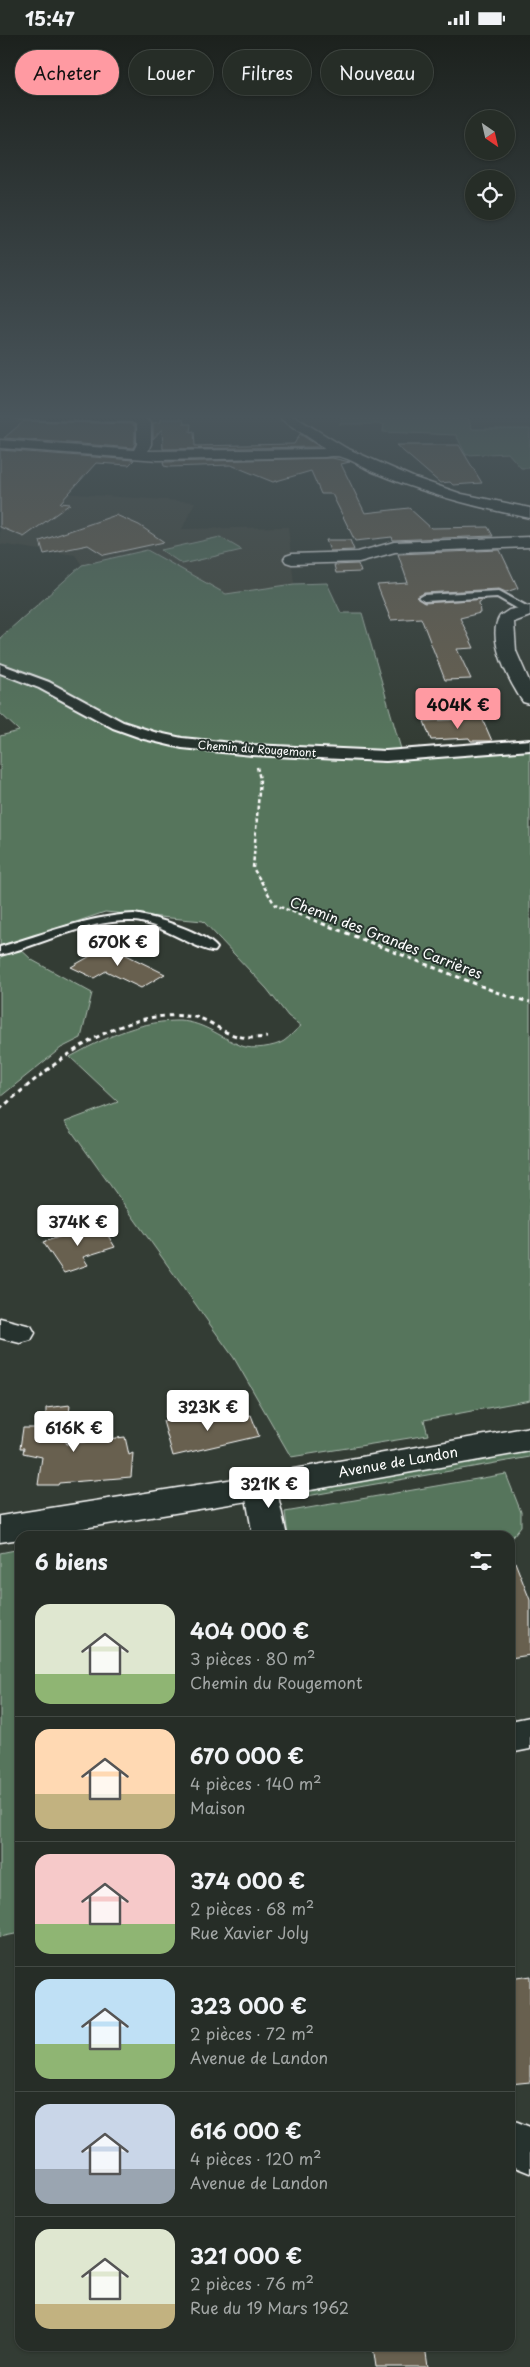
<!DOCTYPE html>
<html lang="fr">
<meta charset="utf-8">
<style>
:root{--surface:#262d27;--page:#2e352f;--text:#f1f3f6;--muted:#a4a8a7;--line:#424944;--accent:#ff9aa2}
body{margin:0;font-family:"Playpen Sans",sans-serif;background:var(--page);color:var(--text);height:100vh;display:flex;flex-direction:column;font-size:19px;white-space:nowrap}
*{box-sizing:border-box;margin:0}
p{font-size:16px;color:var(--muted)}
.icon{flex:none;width:28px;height:28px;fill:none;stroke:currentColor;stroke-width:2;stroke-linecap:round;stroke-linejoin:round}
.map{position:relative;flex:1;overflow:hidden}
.panel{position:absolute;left:15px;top:1496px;width:500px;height:820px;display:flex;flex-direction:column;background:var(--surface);border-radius:15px;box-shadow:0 1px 4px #0004,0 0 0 1px var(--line)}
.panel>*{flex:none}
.top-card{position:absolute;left:15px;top:15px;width:500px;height:45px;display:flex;gap:10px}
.needle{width:32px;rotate:146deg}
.tools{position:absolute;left:465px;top:75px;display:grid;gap:10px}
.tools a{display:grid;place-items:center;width:50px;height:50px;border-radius:50%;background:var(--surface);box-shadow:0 1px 4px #0004,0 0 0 1px var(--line);font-size:25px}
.price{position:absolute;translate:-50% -42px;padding:0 11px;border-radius:5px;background:#fff;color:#222;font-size:16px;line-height:32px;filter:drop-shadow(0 1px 2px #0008)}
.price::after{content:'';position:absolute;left:50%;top:30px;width:15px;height:11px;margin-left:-8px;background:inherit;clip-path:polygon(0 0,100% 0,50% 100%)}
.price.on{background:var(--accent);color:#111}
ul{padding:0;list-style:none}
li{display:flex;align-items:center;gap:15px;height:125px;padding:0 20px}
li+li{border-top:1px solid var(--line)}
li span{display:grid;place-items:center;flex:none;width:140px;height:100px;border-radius:15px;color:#555}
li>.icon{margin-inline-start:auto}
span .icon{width:60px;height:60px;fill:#fffc;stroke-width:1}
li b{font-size:21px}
h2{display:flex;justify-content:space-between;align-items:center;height:60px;padding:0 20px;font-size:21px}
.chip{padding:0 18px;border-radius:22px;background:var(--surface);box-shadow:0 1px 4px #0004,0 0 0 1px var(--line);font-size:18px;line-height:45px}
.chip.on{background:var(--accent);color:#111}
.status{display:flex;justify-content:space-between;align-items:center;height:35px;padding:0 25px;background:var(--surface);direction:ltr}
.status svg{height:14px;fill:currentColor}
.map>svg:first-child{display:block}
.built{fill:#43473c}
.green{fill:#56745c;stroke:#aabaae}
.building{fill:#676150;stroke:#fff}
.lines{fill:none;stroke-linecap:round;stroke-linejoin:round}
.service-casing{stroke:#fff;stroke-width:4}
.pedestrian-casing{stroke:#fff;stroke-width:4}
.minor-casing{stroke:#fff;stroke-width:3}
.tertiary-casing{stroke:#fff;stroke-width:3}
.path-far1{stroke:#fff;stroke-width:2.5;stroke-dasharray:4 2.5;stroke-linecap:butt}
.path{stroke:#fff;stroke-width:3;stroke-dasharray:4.5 4;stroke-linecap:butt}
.service{fill:#26332d;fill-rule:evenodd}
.pedestrian{fill:#26332d;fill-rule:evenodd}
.minor{fill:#26332d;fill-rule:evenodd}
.tertiary{fill:#26332d;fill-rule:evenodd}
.labels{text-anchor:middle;stroke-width:4;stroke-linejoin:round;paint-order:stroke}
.far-street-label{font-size:11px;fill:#fff;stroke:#26332d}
.street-label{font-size:14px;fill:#fff;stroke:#26332d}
</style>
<div class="status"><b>15:47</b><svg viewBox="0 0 49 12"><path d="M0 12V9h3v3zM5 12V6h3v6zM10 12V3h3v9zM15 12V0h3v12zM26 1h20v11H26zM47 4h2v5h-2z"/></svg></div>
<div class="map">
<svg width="530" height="2332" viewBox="0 0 530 2332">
<rect width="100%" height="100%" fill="#333c34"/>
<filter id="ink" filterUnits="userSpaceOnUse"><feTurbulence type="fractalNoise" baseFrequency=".02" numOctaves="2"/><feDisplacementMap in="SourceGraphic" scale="10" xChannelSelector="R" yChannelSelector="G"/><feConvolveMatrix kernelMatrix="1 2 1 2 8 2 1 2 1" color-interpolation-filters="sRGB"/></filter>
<g filter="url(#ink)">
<polygon class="built" points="0,454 195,467 182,494 288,492 294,549 225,559 147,515 82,530 75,520 0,509"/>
<g class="green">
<polygon points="343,380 467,380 472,394 530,394 530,433 521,433 508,418 466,420 456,400 383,397 384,389 340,389"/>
<polygon points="220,502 242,515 182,529 161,515"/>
<path d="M147 515 226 559 294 549 327 548 341 578H362L403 721 530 714V1365L424 1385 428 1400 291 1422 234 1323 65 1087 118 1067 70 1022C103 1004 136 987 175 986 202 985 219 1002 242 1011 252 1015 275 1012 284 1006 290 1002 295 995 301 991L288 981 267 954 203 886 105 877 14 908 32 925 92 958 81 1003 61 1013 0 1062V701L19 696 0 678V635L140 694 65 657 0 630V603L82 530Z"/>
<polygon points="530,1415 530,1422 290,1464 287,1460"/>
<polygon points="506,1439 521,1477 521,1491 510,1505 510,1501 288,1501 285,1477"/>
<polygon points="20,1514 20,1898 0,1902 0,1518"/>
</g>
<g class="building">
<polygon points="161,384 183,384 184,389 191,389 190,397 194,396 195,411 294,409 300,399 320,412 163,414 162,394 153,404 153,388 161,387"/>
<polygon points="24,386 131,389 135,391 135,409 133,413 4,403"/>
<polygon points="396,410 459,410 482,448 453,450 450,447 440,448"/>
<polygon points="0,415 134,425 129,430 96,428 60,468 70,469 24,502 0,492"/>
<polygon points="332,423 350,427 341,429 365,478 409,473 431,493 488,492 493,501 393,505 392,502 355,506 332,459 321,459 311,436 273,447 231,430 169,432 164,431 163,427"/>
<polygon points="116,480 139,490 164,507 104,520 88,510 44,519 40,506"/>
<polygon points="326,505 350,505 354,515 330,516"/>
<polygon points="500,515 518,553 506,557 499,554 424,558 417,562 424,568 486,564 479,567 480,578 460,583 474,613 457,614 471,644 445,645 421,583 391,585 377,550 408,548 398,519"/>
<polygon points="358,529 361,537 336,538 334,530"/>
<polygon points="482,683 492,706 471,706 469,703 431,705 424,686"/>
<polygon points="108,911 165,939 141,953 106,936 94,943 71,932"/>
<polygon points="101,1189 115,1212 83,1222 88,1230 64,1238 43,1207"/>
<polygon points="70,1370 66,1409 125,1402 129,1420 133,1418 131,1442 59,1448 58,1450 38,1450 42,1422 23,1418 24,1413 20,1413 23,1393 46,1393 46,1373"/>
<polygon points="230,1375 234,1384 251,1380 259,1401 173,1421 163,1386 185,1381 186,1385"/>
<polygon points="511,1517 530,1565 530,1620 510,1623"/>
<polygon points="530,1941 530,2047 510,2049 510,1944"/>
<polygon points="373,2311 425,2311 428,2332 376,2332"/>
</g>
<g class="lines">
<g class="service-casing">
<g id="service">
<polygon points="499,556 530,573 530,578 525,578 497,562 424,566 419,563 424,560"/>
<path d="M134 879C155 882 204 897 217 913L215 916C204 919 158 887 134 886 88 884 44 909 0 920V912C45 899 87 881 134 879Z"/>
</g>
</g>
<g class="pedestrian-casing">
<polygon id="pedestrian" points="0,629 49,647 123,687 154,697 182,703 252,710 386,716 530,705 530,715 386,726 252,720 182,713 144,704 113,693 39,653 0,638"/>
</g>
<g class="minor-casing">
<g id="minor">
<path d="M10 380H140L151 388V409L148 416 326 414 275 380H292L346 413 415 443 462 459 530 473V483C475 472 422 458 371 436 354 428 344 418 325 422L158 425 0 413V405L134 415 137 409V390L132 387 17 384Z"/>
<polygon points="530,502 530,512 395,517 359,527 292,529 286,527 284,524 286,521 292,519 358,517 394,507"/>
<path d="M530 571V581L514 587 516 616 530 648V669L523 667C511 649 485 603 500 581L509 575Z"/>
<polygon points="0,1283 31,1291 35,1298 31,1305 20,1308 0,1303"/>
<polygon points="260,1440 272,1443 276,1452 287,1501 253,1501 244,1452 248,1443"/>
<polygon points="530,1682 530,1714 510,1718 510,1686"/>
<polygon points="510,2084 530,2092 530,2138 510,2130"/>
</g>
</g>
<g class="tertiary-casing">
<polygon id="tertiary" points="530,1392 530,1416 260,1464 35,1501 20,1501 20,1504 0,1507 0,1481 260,1440"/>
</g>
<polyline class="path-far1" points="257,732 260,744 253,833 275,870 301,880"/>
<g class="path">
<polyline points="298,879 509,962 530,967"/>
<path d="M0 1074C54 1028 118 971 195 982 205 984 214 990 222 995 236 1003 251 1004 267 1002"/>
</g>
<use href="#service" class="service"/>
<use href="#pedestrian" class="pedestrian"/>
<use href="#minor" class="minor"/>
<use href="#tertiary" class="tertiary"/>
</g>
</g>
<linearGradient id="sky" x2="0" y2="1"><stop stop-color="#1c211d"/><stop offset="0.54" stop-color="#4a565c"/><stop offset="1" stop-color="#4a565c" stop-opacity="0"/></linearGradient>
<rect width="530" height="707" fill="url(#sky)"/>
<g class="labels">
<g class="far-street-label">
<text transform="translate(257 714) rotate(4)" y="4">Chemin du Rougemont</text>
</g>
<g class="street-label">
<text transform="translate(386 903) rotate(21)" y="5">Chemin des Grandes Carrières</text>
<text transform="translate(398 1427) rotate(-10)" y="5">Avenue de Landon</text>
</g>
</g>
</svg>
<div class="tools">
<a><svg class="needle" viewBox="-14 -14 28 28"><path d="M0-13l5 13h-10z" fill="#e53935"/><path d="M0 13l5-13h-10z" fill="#a4a8a7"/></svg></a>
<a><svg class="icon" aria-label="locate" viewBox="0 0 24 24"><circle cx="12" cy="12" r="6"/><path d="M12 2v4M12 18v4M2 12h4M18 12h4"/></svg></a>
</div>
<b class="price on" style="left:458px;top:695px">404K €</b>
<b class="price" style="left:118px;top:932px">670K €</b>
<b class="price" style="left:78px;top:1212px">374K €</b>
<b class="price" style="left:208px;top:1397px">323K €</b>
<b class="price" style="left:74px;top:1418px">616K €</b>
<b class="price" style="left:269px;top:1474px">321K €</b>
<div class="top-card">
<a class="chip on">Acheter</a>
<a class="chip">Louer</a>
<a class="chip">Filtres</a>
<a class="chip">Nouveau</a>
</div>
<section class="panel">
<h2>6 biens<svg class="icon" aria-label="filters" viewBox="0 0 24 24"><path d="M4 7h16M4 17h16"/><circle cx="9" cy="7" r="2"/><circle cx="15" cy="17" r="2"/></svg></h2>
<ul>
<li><span style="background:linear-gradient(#dfe7d0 70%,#8fb573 0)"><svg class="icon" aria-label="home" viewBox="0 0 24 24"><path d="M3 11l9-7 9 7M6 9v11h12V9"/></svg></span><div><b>404 000 €</b><p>3 pièces · 80 m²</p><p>Chemin du Rougemont</p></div></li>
<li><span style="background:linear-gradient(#ffd9b3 65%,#c2b280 0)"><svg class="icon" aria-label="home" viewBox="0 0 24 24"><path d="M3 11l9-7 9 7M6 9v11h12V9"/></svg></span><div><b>670 000 €</b><p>4 pièces · 140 m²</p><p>Maison</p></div></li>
<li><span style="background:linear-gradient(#f6c9c9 70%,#8fb573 0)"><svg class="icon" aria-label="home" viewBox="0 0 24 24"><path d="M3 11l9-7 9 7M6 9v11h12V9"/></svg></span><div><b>374 000 €</b><p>2 pièces · 68 m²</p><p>Rue Xavier Joly</p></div></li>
<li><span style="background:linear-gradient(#bfe0f5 65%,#8fb573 0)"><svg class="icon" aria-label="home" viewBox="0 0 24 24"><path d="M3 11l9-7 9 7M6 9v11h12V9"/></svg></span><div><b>323 000 €</b><p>2 pièces · 72 m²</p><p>Avenue de Landon</p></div></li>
<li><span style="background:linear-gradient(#c9d6e8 65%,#9aa5b1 0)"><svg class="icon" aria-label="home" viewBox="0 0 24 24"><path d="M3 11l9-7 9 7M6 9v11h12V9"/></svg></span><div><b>616 000 €</b><p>4 pièces · 120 m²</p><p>Avenue de Landon</p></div></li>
<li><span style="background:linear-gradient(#dfe7d0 75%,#c2b280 0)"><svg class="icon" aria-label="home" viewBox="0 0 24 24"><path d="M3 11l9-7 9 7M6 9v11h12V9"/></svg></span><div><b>321 000 €</b><p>2 pièces · 76 m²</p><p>Rue du 19 Mars 1962</p></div></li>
</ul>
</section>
</div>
